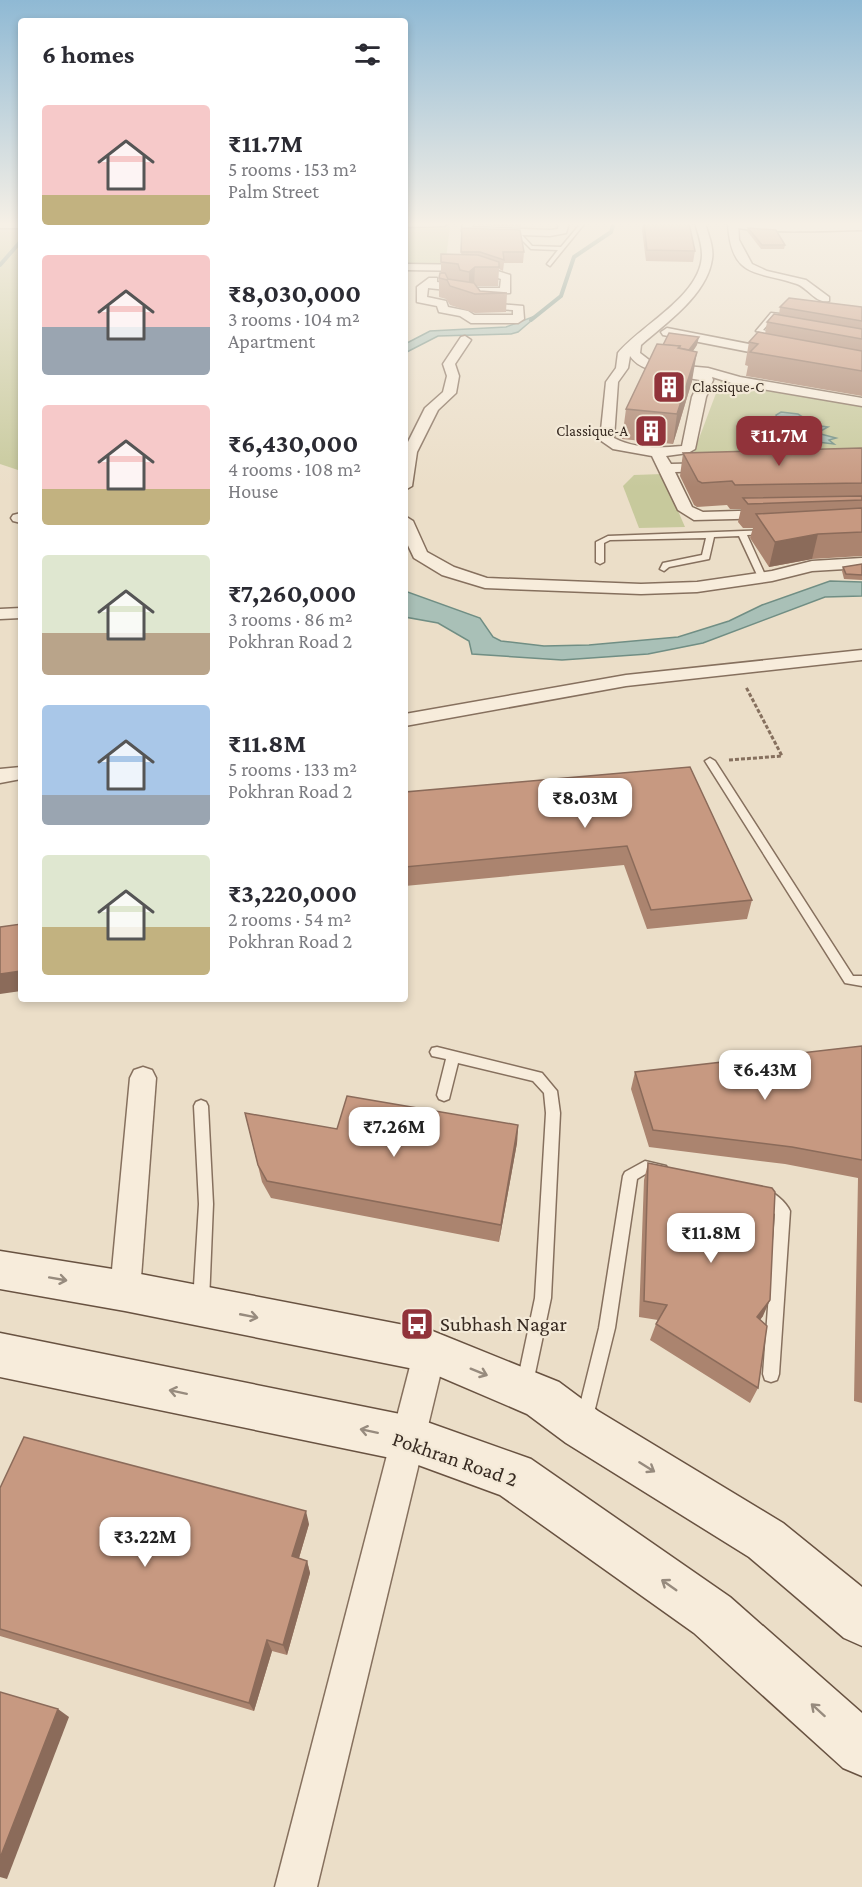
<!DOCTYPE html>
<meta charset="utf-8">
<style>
:root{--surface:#fff;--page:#f2f2f3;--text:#2b2b33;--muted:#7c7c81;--accent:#91333a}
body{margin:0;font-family:"Crimson Pro",serif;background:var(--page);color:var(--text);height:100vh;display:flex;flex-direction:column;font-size:22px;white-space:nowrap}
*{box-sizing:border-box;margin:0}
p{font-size:20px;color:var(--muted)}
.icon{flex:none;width:33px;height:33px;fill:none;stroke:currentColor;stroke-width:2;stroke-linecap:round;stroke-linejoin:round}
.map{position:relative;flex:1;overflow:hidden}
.sheet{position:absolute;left:18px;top:18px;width:390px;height:984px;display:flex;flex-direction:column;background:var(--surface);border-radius:6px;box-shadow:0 3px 9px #0003}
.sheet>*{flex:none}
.price{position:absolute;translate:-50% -51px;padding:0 14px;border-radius:12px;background:#fff;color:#222;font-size:20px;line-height:39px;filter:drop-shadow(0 2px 3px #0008)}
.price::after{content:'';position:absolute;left:50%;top:36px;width:18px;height:14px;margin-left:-9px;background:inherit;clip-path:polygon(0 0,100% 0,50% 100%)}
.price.current{background:var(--accent);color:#fff}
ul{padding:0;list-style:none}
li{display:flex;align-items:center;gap:18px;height:150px;padding:0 24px}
li span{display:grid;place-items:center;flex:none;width:168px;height:120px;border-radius:6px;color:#555}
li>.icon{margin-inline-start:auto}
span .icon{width:72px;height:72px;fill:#fffc;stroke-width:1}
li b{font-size:26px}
h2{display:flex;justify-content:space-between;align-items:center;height:72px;padding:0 24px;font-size:26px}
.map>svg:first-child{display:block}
.green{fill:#c7c99c}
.water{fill:#a9c0b7;stroke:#708e84;stroke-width:1.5}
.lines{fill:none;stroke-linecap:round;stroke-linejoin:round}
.stream{stroke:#708e84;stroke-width:4}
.lane-casing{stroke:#86705e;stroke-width:3}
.street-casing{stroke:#86705e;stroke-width:3}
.secondary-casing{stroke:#685241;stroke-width:3}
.path{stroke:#86705e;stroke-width:3;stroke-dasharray:4 2;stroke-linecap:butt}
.lane{fill:#f7ecdb;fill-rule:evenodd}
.street{fill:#f7ecdb;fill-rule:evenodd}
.secondary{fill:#f7ecdb;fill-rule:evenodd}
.wall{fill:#ab846f}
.shaded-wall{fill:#8b6b5a}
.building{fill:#c79981;stroke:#8b6b5a;stroke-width:1.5}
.oneway{stroke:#978b7e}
.labels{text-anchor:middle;stroke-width:4.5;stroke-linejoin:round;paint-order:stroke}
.far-poi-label{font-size:15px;fill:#372a21;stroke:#f3e9d7;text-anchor:start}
.near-poi-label{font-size:21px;fill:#372a21;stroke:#f3e9d7;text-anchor:start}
.near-street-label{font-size:21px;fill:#372a21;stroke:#f3e9d7}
</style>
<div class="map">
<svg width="862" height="1887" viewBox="0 0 862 1887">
<rect width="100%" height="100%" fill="#ebdec8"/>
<g class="green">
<polygon points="405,226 450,227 445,266 405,266"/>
<polygon points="0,229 21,230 21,469 18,470 0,464"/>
<polygon points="721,380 862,405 862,461 689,465"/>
<polygon points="662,474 685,527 639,528 623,486 634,475"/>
</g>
<g class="water">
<polygon points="538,315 518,332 511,334 438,336 405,353 405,344 430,331 506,327"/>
<polygon points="781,412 798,414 809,421 805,424 828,427 817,433 836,438 829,440 834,444 809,441 808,435 797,430 802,425 777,418 776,415"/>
<polygon points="830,581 862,582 862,596 825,597 703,643 648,654 562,660 472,654 469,641 438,623 405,617 405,591 480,618 493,637 501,641 544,646 589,645 678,637 729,621 762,605"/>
</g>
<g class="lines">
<g class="stream">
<polyline points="0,265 21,241"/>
<polyline points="531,320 561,296 574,257 611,232 614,223"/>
</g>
<g class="lane-casing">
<g id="lane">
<polygon points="581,223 585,223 550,266 547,264 558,250 531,249 521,239 502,237 522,235 532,246 561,247"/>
<polygon points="771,313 798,316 795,318 775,316 763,330 783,335 783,337 756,331"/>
<polygon points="768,530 772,532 771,534 747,535 766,577 762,580 758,577 739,536 714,537 709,559 669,567 664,571 660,569 663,563 702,555 706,538 610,540 604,543 604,562 600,564 596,562 596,542 608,536"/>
<polygon points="710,758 715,761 853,976 862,976 862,986 845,983 705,761"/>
<polygon points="437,1047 542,1073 557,1091 560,1113 551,1298 533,1383 531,1389 525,1391 519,1389 517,1383 535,1298 546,1113 544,1093 533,1081 458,1063 449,1099 444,1101 439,1099 437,1095 446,1059 432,1056 430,1052 432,1048"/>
<polygon points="201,1100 206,1102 208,1106 213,1204 209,1302 206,1307 201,1309 196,1307 193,1302 199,1204 194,1106 196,1102"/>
<polygon points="645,1161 666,1166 668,1170 666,1174 661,1176 647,1173 637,1179 615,1328 593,1417 591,1423 585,1425 579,1423 577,1417 599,1328 623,1176 625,1172"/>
<path d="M763 1188C773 1191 786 1202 790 1211L779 1374 777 1380 771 1382 765 1380 763 1374 775 1214 758 1199 756 1194 758 1189Z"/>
</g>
</g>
<g class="street-casing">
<g id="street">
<polygon points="405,223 449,223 444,226 405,227"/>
<polygon points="463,223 473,223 472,227 550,230 558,229 559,223 569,223 566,233 550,236 472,233 462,231"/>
<path d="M695 223H705C708 234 714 247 712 259 707 295 666 323 641 345L640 353 653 363 708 368 740 377 862 398V406L738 385 712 377 713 380 706 397 695 449 688 453 666 456 671 464 713 463 720 467 713 471 675 472 692 507 703 512 771 510 777 512 779 515 777 518 694 520 678 510 652 456 613 449 600 440 606 382 616 368 618 353C641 325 701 296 702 255 702 244 698 233 695 223ZM630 356C642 373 662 371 681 373L682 377 700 380 692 397 682 446C659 448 635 449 614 438L618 382 628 368Z"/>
<path d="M728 223H738L739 240 752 264 767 271 806 280 829 297V301C816 304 808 288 797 284 757 270 731 280 728 223Z"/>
<path d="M405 264 479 265 510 275V293L482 294 487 298V303L523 306 524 319 518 323H471L460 316 439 312 437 306 417 302V287L429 278H437V282L457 285 458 291 471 293V289L475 288H500L501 279 478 271 405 270ZM428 288 447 290 448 296 475 300 480 308 513 310V315H474L468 311 448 307 446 301 427 297Z"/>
<polygon points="667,328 780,350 786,354 780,358 663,335 661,332"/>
<polygon points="465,336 471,340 455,364 459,376 456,393 438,410 417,452 412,486 405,490 405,448 425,408 443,392 447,376 443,364 461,337"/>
<polygon points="21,513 21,523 13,521 11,518 13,515"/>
<polygon points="405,516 413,521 427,552 454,567 487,578 641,584 697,582 772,571 812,561 862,558 862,568 812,571 772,581 697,592 641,594 485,588 442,575 414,558 405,539"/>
<polygon points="21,608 21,618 0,619 0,609"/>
<polygon points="862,650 862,660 626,686 405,726 405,714 626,675"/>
<polygon points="21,767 21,779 0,783 0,769"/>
<polygon points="143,1067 152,1070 156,1078 140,1291 136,1301 125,1305 114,1301 110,1291 130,1078 134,1070"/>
<polygon points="430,1335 441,1340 446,1351 317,1887 275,1887 414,1351 419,1340"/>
</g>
</g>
<g class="secondary-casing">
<g id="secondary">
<rect x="0" y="223" width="21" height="5"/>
<path d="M726 223H862V230C839 230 739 236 726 223Z"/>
<polygon points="0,1251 125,1271 430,1330 559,1382 598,1411 783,1523 862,1587 862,1646 844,1638 749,1557 566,1443 527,1414 429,1372 125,1311 0,1289"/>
<polygon points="0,1333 410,1416 531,1459 730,1597 862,1713 862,1776 843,1768 694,1633 500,1495 410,1462 0,1377"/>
</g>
</g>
<polyline class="path" points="729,760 782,756 746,687"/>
<use href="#lane" class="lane"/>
<use href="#street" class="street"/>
<use href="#secondary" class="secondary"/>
</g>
<g class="wall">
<polygon points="474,223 521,223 521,227 475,225"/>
<polygon points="643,223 689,223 695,251 693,262 646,261 642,230"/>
<polygon points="462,228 524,252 523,263 504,263 503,271 499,269 498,286 476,286 480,291 507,293 506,312 475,313 450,305 446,299 439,297 439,278 441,273 441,262 461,255"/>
<polygon points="748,228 785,245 784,249 761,249 747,231"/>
<polygon points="780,307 862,307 862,396 746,376 748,366 745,365 749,342 765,334 767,322 779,315"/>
<polygon points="697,345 693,351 692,381 673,444 622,439 626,409"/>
<polygon points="862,448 862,556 812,559 769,567 750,538 753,528 743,528 738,522 741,509 730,509 727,505 697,507 694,505 680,476 683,453"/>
<polygon points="862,564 862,580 844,579 842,571 843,567"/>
<polygon points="690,767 752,900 747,919 647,929 624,865 405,886 405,792"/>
<polygon points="862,1046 862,1403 854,1401 858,1178 785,1164 649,1147 631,1089 635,1072"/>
<polygon points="245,1113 337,1129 518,1125 517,1143 499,1242 271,1198 262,1182"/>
<polygon points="648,1163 763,1316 760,1320 758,1388 750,1403 650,1340 656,1324 658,1320 639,1317 644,1180"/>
<polygon points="0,1488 309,1524 299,1558 307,1561 310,1573 287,1655 272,1651 254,1711 0,1636"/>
</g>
<g class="shaded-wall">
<polygon points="475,267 474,286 469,290 469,272"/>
<polygon points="699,337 697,345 684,364 685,355"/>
<polygon points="697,352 692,381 673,444 677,414"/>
<polygon points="818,534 812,559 769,567 775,542"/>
<polygon points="21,971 21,991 0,994 0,974"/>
<polygon points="518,1125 517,1143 499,1242 501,1225"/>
<polygon points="770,1300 763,1316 749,1333 757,1317"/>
<polygon points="306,1511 309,1524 296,1568 292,1556"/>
<polygon points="307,1561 310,1573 287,1655 283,1645"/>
<polygon points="267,1640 272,1651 254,1711 249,1703"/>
<polygon points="58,1709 69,1717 7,1879 0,1877 0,1858"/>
</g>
<g class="building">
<polygon points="644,223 689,223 695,251 647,250"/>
<polygon points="462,228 520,230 524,252 503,252 504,260 480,252 461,252"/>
<polygon points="748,228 776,230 785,245 762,245"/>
<polygon points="441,254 478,255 499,262 499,267 475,267 469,272 460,270 458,264 441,262"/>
<polygon points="440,273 445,273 448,279 474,283 480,291 507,293 475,294 450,286 447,280 439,278"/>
<polygon points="789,298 862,307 862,321 780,307"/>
<polygon points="774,314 862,329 862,339 767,322"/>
<polygon points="758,332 862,351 862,371 750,352 758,344 749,342"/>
<polygon points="669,333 699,337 689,350 679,348 680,346 663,345"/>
<polygon points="657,344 680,346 678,348 697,352 677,414 626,409"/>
<polygon points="862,448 862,483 735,485 732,481 702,483 698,481 683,453"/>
<polygon points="862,496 862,500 748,504 743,498"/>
<polygon points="862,508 862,532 818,534 775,542 756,514"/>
<polygon points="862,564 862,575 846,574 843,567"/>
<polygon points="690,767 752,900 651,910 627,846 405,867 405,792"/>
<polygon points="21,924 21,971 0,974 0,927"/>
<polygon points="862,1046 862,1160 792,1147 653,1130 635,1072"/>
<polygon points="347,1096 518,1125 501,1225 267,1181 258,1165 245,1113 337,1129"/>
<polygon points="648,1163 772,1188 775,1192 770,1300 757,1317 767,1326 758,1388 656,1324 667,1305 644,1301"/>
<polygon points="24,1437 306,1511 292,1556 307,1561 283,1645 267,1640 249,1703 0,1629 0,1488"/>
<polygon points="0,1692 58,1709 0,1858"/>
</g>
<defs><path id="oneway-shaft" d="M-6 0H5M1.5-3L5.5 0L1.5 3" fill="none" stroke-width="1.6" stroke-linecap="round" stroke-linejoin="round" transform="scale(1.5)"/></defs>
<g class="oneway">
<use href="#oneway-shaft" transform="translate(58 1279) rotate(10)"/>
<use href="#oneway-shaft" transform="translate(249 1316) rotate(11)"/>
<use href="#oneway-shaft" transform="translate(479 1372) rotate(22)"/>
<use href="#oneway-shaft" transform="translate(178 1392) rotate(-168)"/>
<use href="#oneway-shaft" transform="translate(369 1431) rotate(-168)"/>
<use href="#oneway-shaft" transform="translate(647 1467) rotate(32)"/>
<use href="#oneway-shaft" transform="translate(669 1585) rotate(-145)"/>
<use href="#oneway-shaft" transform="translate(818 1710) rotate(-138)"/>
</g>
<linearGradient id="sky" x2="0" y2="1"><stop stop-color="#8fb9d4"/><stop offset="0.46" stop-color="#f6f0e6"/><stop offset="1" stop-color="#f6f0e6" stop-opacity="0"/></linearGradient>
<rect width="862" height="487" fill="url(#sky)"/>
<defs>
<g id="building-square" transform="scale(1.725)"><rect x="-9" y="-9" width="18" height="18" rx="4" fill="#91333a" stroke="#f3e9d7"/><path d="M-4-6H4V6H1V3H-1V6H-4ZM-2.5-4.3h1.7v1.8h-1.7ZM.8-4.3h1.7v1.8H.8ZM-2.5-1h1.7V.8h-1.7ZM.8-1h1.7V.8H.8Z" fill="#fff"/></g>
<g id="bus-square" transform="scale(1.725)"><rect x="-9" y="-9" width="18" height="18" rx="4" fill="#91333a" stroke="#f3e9d7"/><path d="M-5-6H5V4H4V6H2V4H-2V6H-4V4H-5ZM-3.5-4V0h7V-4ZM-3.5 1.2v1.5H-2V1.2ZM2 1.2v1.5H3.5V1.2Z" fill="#fff"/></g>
</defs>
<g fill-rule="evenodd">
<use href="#building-square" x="669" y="387"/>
<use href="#building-square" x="651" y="431"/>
<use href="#bus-square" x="417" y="1324"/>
</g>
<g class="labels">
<g class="far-poi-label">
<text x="692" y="392">Classique-C</text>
<text x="628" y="436" text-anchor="end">Classique-A</text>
</g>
<g class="near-poi-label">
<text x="440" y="1331">Subhash Nagar</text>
</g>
<g class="near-street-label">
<text transform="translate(455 1459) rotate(19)" y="7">Pokhran Road 2</text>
</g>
</g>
</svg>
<b class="price current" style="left:779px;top:467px">₹11.7M</b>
<b class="price" style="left:585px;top:829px">₹8.03M</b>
<b class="price" style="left:765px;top:1101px">₹6.43M</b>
<b class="price" style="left:394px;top:1158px">₹7.26M</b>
<b class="price" style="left:711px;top:1264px">₹11.8M</b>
<b class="price" style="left:145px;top:1568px">₹3.22M</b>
<section class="sheet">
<h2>6 homes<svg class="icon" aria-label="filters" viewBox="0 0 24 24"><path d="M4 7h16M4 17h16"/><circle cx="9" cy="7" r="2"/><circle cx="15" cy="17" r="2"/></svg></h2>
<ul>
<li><span style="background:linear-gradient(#f6c9c9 75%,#c2b280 0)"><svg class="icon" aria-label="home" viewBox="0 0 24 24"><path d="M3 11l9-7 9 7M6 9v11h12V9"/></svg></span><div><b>₹11.7M</b><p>5 rooms · 153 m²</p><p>Palm Street</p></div></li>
<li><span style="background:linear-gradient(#f6c9c9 60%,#9aa5b1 0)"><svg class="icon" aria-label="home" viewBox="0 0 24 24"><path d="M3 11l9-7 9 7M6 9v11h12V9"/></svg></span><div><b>₹8,030,000</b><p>3 rooms · 104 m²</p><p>Apartment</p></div></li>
<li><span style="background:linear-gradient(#f6c9c9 70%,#c2b280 0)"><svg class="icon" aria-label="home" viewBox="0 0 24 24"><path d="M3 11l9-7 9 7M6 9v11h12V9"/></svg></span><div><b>₹6,430,000</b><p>4 rooms · 108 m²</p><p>House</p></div></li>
<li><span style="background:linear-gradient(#dfe7d0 65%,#b9a48a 0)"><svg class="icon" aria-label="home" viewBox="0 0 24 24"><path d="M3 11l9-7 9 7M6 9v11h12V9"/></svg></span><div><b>₹7,260,000</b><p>3 rooms · 86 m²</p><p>Pokhran Road 2</p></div></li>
<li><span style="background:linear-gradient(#a9c7e8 75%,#9aa5b1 0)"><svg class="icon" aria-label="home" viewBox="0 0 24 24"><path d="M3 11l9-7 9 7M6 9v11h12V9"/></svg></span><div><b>₹11.8M</b><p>5 rooms · 133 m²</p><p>Pokhran Road 2</p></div></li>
<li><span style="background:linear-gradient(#dfe7d0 60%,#c2b280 0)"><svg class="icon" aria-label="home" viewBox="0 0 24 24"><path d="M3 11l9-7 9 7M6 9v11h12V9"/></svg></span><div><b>₹3,220,000</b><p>2 rooms · 54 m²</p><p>Pokhran Road 2</p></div></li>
</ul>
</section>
</div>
